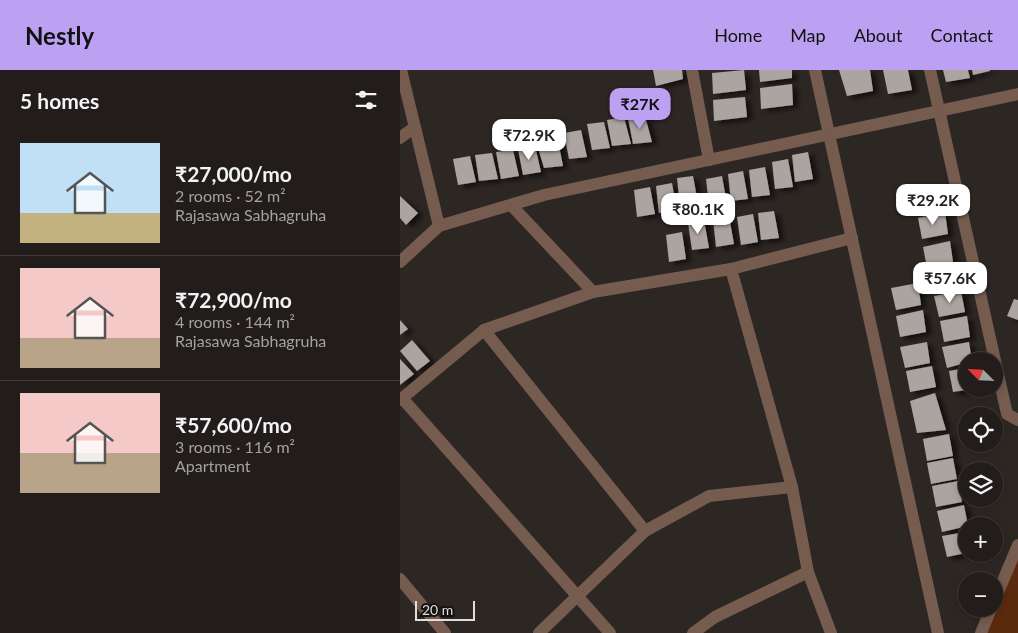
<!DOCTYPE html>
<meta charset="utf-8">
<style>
:root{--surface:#221d1b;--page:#2e2a28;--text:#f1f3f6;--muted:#a2a2a3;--line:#3f3b3a;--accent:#bca0f2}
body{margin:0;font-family:Lato,sans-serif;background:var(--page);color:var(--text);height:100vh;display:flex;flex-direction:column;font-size:19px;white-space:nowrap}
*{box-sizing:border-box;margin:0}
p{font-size:16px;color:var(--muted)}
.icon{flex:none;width:28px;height:28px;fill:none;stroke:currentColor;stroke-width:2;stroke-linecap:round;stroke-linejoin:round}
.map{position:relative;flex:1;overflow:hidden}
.panel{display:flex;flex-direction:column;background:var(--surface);width:400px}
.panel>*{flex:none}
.needle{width:32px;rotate:294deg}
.buttons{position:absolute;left:558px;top:282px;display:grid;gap:10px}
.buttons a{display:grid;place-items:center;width:45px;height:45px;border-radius:50%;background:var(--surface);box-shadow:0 2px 8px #0003,0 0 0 1px var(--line);font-size:25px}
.scale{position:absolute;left:15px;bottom:12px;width:60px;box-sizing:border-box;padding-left:5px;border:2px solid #e1dddb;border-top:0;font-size:14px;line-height:18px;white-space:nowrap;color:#e1dddb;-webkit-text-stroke:4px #13110f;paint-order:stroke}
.price{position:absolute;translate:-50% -42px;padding:0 11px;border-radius:10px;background:#fff;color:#222;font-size:16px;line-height:32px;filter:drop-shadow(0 1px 2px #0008)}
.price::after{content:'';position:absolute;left:50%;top:30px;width:15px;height:11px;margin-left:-8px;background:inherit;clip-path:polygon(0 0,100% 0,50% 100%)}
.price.current{background:var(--accent);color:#111}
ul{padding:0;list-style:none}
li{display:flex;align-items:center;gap:15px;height:125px;padding:0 20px}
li+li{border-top:1px solid var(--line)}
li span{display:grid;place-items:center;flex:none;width:140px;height:100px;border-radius:0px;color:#555}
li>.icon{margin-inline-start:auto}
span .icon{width:60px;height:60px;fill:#fffc;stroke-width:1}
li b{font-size:21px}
h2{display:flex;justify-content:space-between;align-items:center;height:60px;padding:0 20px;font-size:21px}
header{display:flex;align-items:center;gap:30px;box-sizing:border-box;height:70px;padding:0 25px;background:var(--accent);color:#111}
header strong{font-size:24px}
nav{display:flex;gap:28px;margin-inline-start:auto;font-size:18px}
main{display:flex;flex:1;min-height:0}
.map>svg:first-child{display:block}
.green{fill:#5b290e}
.building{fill:#aca4a0;filter:url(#shadow)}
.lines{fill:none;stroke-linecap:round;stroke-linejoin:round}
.minor{stroke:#765b4f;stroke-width:12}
.tertiary{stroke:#765b4f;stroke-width:12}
</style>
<header>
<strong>Nestly</strong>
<nav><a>Home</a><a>Map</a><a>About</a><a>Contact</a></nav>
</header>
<main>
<section class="panel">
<h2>5 homes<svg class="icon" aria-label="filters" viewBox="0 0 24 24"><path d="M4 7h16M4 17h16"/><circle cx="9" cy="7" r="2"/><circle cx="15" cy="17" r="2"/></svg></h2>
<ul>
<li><span style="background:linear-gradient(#bfe0f5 70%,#c2b280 0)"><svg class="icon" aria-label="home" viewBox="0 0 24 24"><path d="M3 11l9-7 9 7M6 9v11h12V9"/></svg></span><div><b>₹27,000/mo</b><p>2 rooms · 52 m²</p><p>Rajasawa Sabhagruha</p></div></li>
<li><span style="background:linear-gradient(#f6c9c9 70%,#b9a48a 0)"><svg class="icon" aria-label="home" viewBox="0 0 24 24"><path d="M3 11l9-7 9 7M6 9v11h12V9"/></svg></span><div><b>₹72,900/mo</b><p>4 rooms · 144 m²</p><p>Rajasawa Sabhagruha</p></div></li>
<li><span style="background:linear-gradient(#f6c9c9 60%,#b9a48a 0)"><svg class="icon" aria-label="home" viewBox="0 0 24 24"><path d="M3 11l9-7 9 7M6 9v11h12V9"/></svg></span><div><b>₹57,600/mo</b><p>3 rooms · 116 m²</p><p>Apartment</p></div></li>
</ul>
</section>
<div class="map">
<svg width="618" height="563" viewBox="0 0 618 563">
<defs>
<filter id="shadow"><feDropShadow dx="5.5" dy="3" stdDeviation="2.5" flood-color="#0009"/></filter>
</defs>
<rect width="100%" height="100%" fill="#2d2724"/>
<polygon class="green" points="618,475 618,563 581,563"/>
<g class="building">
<polygon points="253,0 282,0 283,9 256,16"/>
<polygon points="344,0 346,20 313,24 312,3"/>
<polygon points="359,0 392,0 392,8 360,12"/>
<polygon points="439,0 470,0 473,21 447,26"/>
<polygon points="483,0 508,0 512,20 488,24"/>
<polygon points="543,0 568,0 570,8 546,12"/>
<polygon points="572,0 590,0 590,1 573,5"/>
<polygon points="392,14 393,35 361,39 360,18"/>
<polygon points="345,27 347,47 314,51 313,30"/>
<polygon points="245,46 252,72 233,74 228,48"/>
<polygon points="224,47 231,74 212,76 207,50"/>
<polygon points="204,52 210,78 192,80 187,54"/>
<polygon points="155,55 163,96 144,98 133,61"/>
<polygon points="181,60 187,87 169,89 164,63"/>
<polygon points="135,76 141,102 123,105 118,79"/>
<polygon points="113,80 119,106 101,109 96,82"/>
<polygon points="408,82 413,109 395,112 392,85"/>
<polygon points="92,83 98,109 79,111 75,85"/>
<polygon points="70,86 76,112 58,115 53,89"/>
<polygon points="388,89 393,117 375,119 372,92"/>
<polygon points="365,97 370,125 352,127 349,100"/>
<polygon points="343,101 348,129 331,131 328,104"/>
<polygon points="293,106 298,133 280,136 277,108"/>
<polygon points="322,106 327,134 309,136 306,109"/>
<polygon points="272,113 277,141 259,143 256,116"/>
<polygon points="250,117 255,144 237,147 234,120"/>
<polygon points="0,126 18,143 6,155 0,148"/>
<polygon points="374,141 379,168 361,170 358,143"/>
<polygon points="545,142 548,164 522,169 518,148"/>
<polygon points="353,144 358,172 341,175 337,147"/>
<polygon points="329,146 334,174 316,177 313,149"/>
<polygon points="304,150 309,178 292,180 288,153"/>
<polygon points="282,162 286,189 269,192 266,165"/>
<polygon points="550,171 553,192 527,198 523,177"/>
<polygon points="557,198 560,219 534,224 530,203"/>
<polygon points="518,213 521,235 496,240 491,218"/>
<polygon points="561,221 565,242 539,247 534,226"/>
<polygon points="614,229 618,230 618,250 607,246"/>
<polygon points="523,240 526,262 500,267 496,246"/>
<polygon points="567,246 570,267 544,272 540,251"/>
<polygon points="0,250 8,259 0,265"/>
<polygon points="12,270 30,291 17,301 0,281"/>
<polygon points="527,272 530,293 505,298 500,277"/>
<polygon points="569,272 572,291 547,298 542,277"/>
<polygon points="0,289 14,304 0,315"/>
<polygon points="532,296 536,317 510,322 506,301"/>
<polygon points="566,298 566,320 553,322 549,301"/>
<polygon points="535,323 546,360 517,363 510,331"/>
<polygon points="549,364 553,386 527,391 523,369"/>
<polygon points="553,388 557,409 531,414 527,393"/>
<polygon points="558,411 562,432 536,437 532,416"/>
<polygon points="564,435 568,456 542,462 537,441"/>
<polygon points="566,462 566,483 547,487 542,466"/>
</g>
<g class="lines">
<g class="minor">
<polyline points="1,0 39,156"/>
<polyline points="292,0 309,90"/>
<polyline points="415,0 538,563"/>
<polyline points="530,0 607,344 618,350"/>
<polyline points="0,68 15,57"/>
<polyline points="112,136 193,222"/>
<polyline points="0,192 39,156 144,125 618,24"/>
<polyline points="84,260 193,222 331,199"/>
<polyline points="2,328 210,563"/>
<polyline points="0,330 84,260 245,461"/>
<polyline points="139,563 245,461 309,426 392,417"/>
<polyline points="293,563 315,547 408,502"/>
<polyline points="431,563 408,502 392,417 331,199 452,168"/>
</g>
<g class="tertiary">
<polyline points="0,509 45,563"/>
<polyline points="594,532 618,475"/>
<polyline points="581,563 591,539"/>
</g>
</g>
</svg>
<div class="buttons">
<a><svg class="needle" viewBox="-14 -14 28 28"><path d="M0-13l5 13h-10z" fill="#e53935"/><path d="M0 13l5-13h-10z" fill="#a2a2a3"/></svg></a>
<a><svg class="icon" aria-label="locate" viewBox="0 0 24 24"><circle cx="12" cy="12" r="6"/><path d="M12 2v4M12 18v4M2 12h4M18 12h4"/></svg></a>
<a><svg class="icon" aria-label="layers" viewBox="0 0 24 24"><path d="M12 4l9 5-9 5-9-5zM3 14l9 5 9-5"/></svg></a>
<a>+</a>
<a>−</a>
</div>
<div class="scale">20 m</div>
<b class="price current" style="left:240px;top:60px">₹27K</b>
<b class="price" style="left:129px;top:91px">₹72.9K</b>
<b class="price" style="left:533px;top:156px">₹29.2K</b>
<b class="price" style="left:298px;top:165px">₹80.1K</b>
<b class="price" style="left:550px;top:234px">₹57.6K</b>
</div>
</main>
